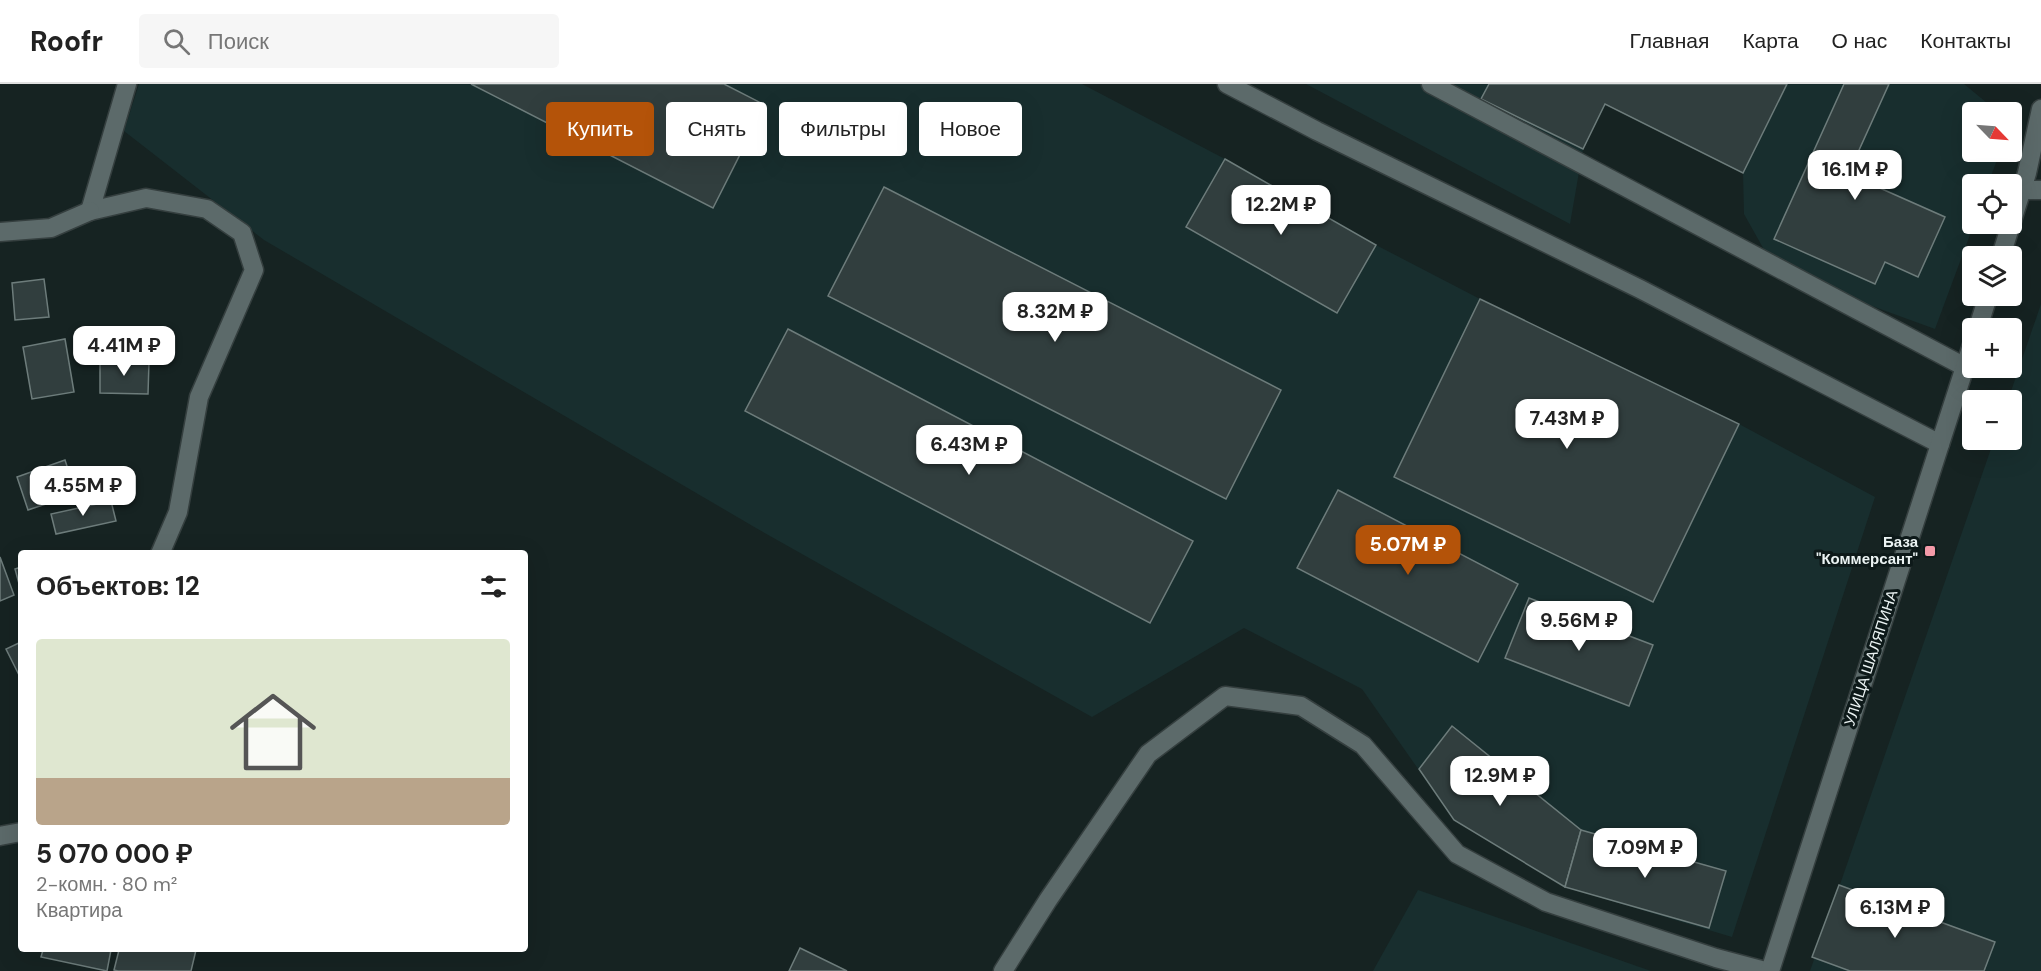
<!DOCTYPE html>
<html lang="ru">
<meta charset="utf-8">
<style>
:root{--surface:#fff;--page:#f6f6f6;--text:#222;--muted:#767676;--line:#e0e0e0;--accent:#b45309}
body{margin:0;font-family:"DM Sans",sans-serif;background:var(--page);color:var(--text);height:100vh;display:flex;flex-direction:column;font-size:22px;white-space:nowrap}
*{box-sizing:border-box;margin:0}
p{font-size:20px;color:var(--muted)}
.icon{flex:none;width:33px;height:33px;fill:none;stroke:currentColor;stroke-width:2;stroke-linecap:round;stroke-linejoin:round}
.map{position:relative;flex:1;overflow:hidden}
.details{position:absolute;left:18px;top:466px;width:510px;height:402px;display:flex;flex-direction:column;background:var(--surface);border-radius:6px;box-shadow:0 6px 24px #0002}
.details>*{flex:none}
.top-card{position:absolute;left:546px;top:18px;width:570px;height:54px;display:flex;gap:12px}
.needle{width:39px;rotate:115deg}
.fabs{position:absolute;left:1962px;top:18px;display:grid;gap:12px}
.fabs a{display:grid;place-items:center;width:60px;height:60px;border-radius:6px;background:var(--surface);box-shadow:0 6px 24px #0002;font-size:30px}
.price{position:absolute;translate:-50% -51px;padding:0 14px;border-radius:12px;background:#fff;color:#222;font-size:20px;line-height:39px;filter:drop-shadow(0 2px 3px #0008)}
.price::after{content:'';position:absolute;left:50%;top:36px;width:18px;height:14px;margin-left:-9px;background:inherit;clip-path:polygon(0 0,100% 0,50% 100%)}
.price.on{background:var(--accent);color:#fff}
ul{padding:0;list-style:none}
li{display:grid;align-content:center;gap:12px;height:318px;padding:0 18px}
li span{display:grid;place-items:center;height:186px;border-radius:6px;color:#555}
li>.icon{margin-inline-start:auto}
span .icon{width:108px;height:108px;fill:#fffc;stroke-width:1}
li b{font-size:26px}
h2{display:flex;justify-content:space-between;align-items:center;height:72px;padding:0 18px;font-size:26px}
.pill{padding:0 21px;border-radius:6px;background:var(--surface);box-shadow:0 6px 24px #0002;font-size:21px;line-height:54px}
.pill.on{background:var(--accent);color:#fff}
header{display:flex;align-items:center;gap:36px;box-sizing:border-box;height:84px;padding:0 30px;background:var(--surface);border-bottom:2px solid var(--line)}
header strong{font-size:28px}
nav{display:flex;gap:33px;margin-inline-start:auto;font-size:21px}
.search{width:420px;height:54px;background:var(--page);display:flex;align-items:center;gap:15px;box-sizing:border-box;padding:0 21px;border-radius:6px;color:var(--muted);font-size:22px}
.map>svg:first-child{display:block}
.built{fill:#182e2e}
.building{fill:#313e3e;stroke:#6d7c7b;stroke-width:1.5}
.lines{fill:none;stroke-linecap:round;stroke-linejoin:round}
.minor-casing{stroke:#353f3f;stroke-width:21}
.minor{stroke:#5c6a6a;stroke-width:18}
.poi-dot{fill:#f39aa8;stroke:#0d1919;stroke-width:2}
.labels{text-anchor:middle;stroke-width:6;stroke-linejoin:round;paint-order:stroke}
.poi-label{font-size:15px;font-weight:bold;fill:#ebf3f3;stroke:#0d1919;text-anchor:end}
.street-label{font-size:15px;fill:#ebf3f3;stroke:#0d1919}
</style>
<header>
<strong>Roofr</strong>
<div class="search"><svg class="icon" aria-label="search" viewBox="0 0 24 24"><circle cx="10" cy="10" r="6"/><path d="M15 15l6 6"/></svg>Поиск</div>
<nav><a>Главная</a><a>Карта</a><a>О нас</a><a>Контакты</a></nav>
</header>
<div class="map">
<svg width="2041" height="887" viewBox="0 0 2041 887">
<rect width="100%" height="100%" fill="#162322"/>
<g class="built">
<polygon points="139,0 1082,0 1225,75 1376,161 1480,215 1739,340 1875,413 1732,853 1565,803 1454,736 1362,605 1244,544 1092,633 756,444 264,156 124,47"/>
<polygon points="1306,0 1964,0 1998,28 1972,28 1972,68 2000,68 1988,100 1972,100 1974,140 1935,245 1776,187 1744,130 1743,89 1606,20 1583,65 1570,140"/>
<polygon points="2041,220 2041,887 1810,887 1994,356 2012,356 2012,316 2008,316"/>
<polygon points="1418,806 1651,887 1373,887"/>
</g>
<g class="building">
<polygon points="471,0 724,0 765,21 713,124"/>
<polygon points="1489,0 1787,0 1743,89 1605,20 1583,65 1481,15"/>
<polygon points="1844,0 1889,0 1855,75 1879,86 1873,101 1945,133 1918,193 1885,178 1875,200 1774,155"/>
<polygon points="1225,75 1376,161 1337,229 1186,143"/>
<polygon points="884,103 1281,306 1226,415 828,212"/>
<polygon points="44,195 49,233 15,236 12,199"/>
<polygon points="1480,215 1739,340 1653,518 1394,393"/>
<polygon points="788,245 1193,457 1150,539 745,327"/>
<polygon points="65,255 74,308 32,315 23,263"/>
<polygon points="100,277 149,278 148,310 100,309"/>
<polygon points="65,376 76,410 28,426 17,393"/>
<polygon points="1338,406 1518,500 1478,578 1297,484"/>
<polygon points="111,417 116,437 56,450 51,430"/>
<polygon points="0,473 14,511 0,517"/>
<polygon points="21,483 21,507 15,485"/>
<polygon points="1529,514 1653,561 1629,622 1505,574"/>
<polygon points="21,558 21,595 6,565"/>
<polygon points="1452,642 1581,746 1565,803 1454,736 1419,685"/>
<polygon points="1581,746 1726,787 1709,844 1565,803"/>
<polygon points="1839,801 1995,858 1984,887 1850,887 1812,873"/>
<polygon points="800,864 847,887 789,887"/>
<polygon points="43,866 111,866 107,887 41,873"/>
<polygon points="119,866 196,866 191,887 118,887 114,886"/>
</g>
<g class="lines">
<g class="minor-casing">
<g id="minor">
<polyline points="127,0 90,127 146,114 207,125 242,149 254,186 199,313 178,428 160,470"/>
<polyline points="1227,0 1317,47 1640,205 1940,360"/>
<polyline points="1431,0 1965,283"/>
<polyline points="2023,106 2041,106"/>
<polyline points="0,148 51,144 90,127"/>
<polyline points="2001,172 2027,89 2041,25"/>
<polyline points="1978,244 1988,212"/>
<polyline points="0,752 21,748"/>
<polyline points="1003,887 1048,816 1148,670 1225,612 1301,622 1363,661 1457,770 1546,818 1716,874 1765,887"/>
<polyline points="1770,887 1972,261"/>
</g>
</g>
<use href="#minor" class="minor"/>
</g>
<rect class="poi-dot" x="1924" y="461" width="12" height="12" rx="3"/>
<g class="labels">
<g class="poi-label">
<text x="1918" y="463">База<tspan x="1918" dy="17">"Коммерсант"</tspan></text>
</g>
<g class="street-label">
<text transform="translate(1871 574) rotate(-72)" y="5">УЛИЦА ШАЛЯПИНА</text>
</g>
</g>
</svg>
<div class="fabs">
<a><svg class="needle" viewBox="-14 -14 28 28"><path d="M0-13l5 13h-10z" fill="#e53935"/><path d="M0 13l5-13h-10z" fill="#767676"/></svg></a>
<a><svg class="icon" aria-label="locate" viewBox="0 0 24 24"><circle cx="12" cy="12" r="6"/><path d="M12 2v4M12 18v4M2 12h4M18 12h4"/></svg></a>
<a><svg class="icon" aria-label="layers" viewBox="0 0 24 24"><path d="M12 4l9 5-9 5-9-5zM3 14l9 5 9-5"/></svg></a>
<a>+</a>
<a>−</a>
</div>
<b class="price" style="left:1855px;top:117px">16.1M ₽</b>
<b class="price" style="left:1281px;top:152px">12.2M ₽</b>
<b class="price" style="left:1055px;top:259px">8.32M ₽</b>
<b class="price" style="left:124px;top:293px">4.41M ₽</b>
<b class="price" style="left:1567px;top:366px">7.43M ₽</b>
<b class="price" style="left:969px;top:392px">6.43M ₽</b>
<b class="price" style="left:83px;top:433px">4.55M ₽</b>
<b class="price on" style="left:1408px;top:492px">5.07M ₽</b>
<b class="price" style="left:1579px;top:568px">9.56M ₽</b>
<b class="price" style="left:1500px;top:723px">12.9M ₽</b>
<b class="price" style="left:1645px;top:795px">7.09M ₽</b>
<b class="price" style="left:1895px;top:855px">6.13M ₽</b>
<div class="top-card">
<a class="pill on">Купить</a>
<a class="pill">Снять</a>
<a class="pill">Фильтры</a>
<a class="pill">Новое</a>
</div>
<section class="details">
<h2>Объектов: 12<svg class="icon" aria-label="filters" viewBox="0 0 24 24"><path d="M4 7h16M4 17h16"/><circle cx="9" cy="7" r="2"/><circle cx="15" cy="17" r="2"/></svg></h2>
<ul>
<li><span style="background:linear-gradient(#dfe7d0 75%,#b9a48a 0)"><svg class="icon" aria-label="home" viewBox="0 0 24 24"><path d="M3 11l9-7 9 7M6 9v11h12V9"/></svg></span><div><b>5 070 000 ₽</b><p>2-комн. · 80 m²</p><p>Квартира</p></div></li>
</ul>
</section>
</div>
